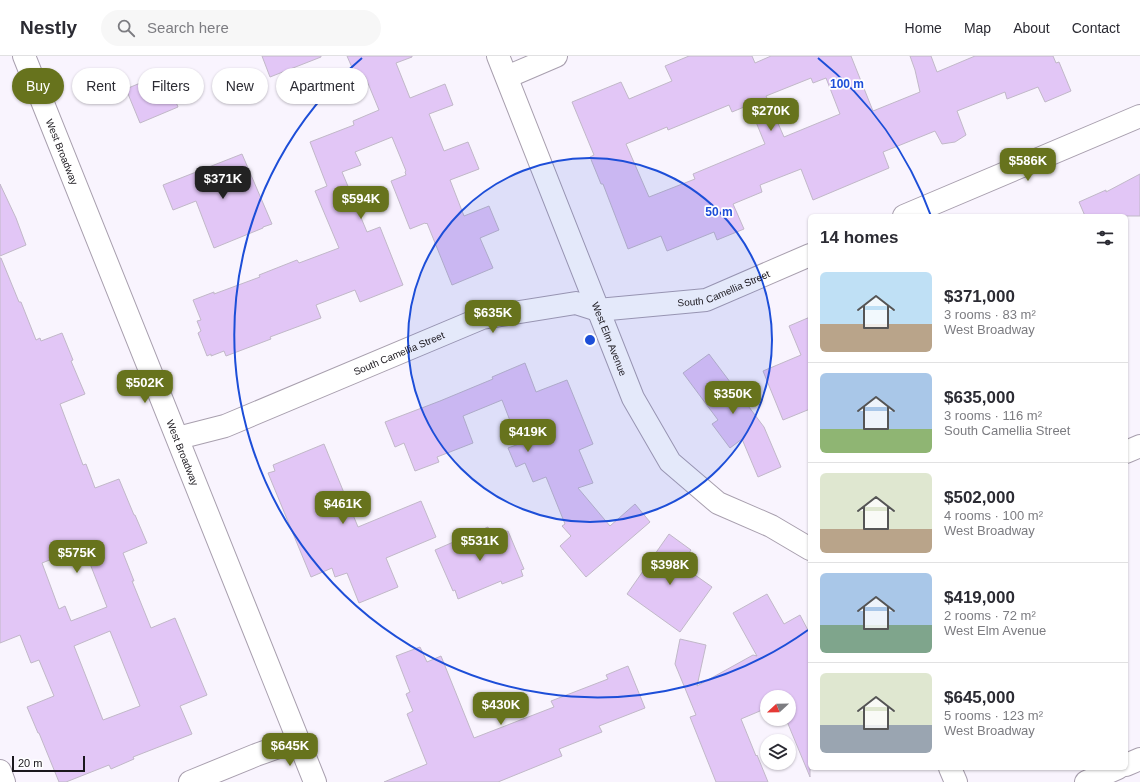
<!DOCTYPE html>
<meta charset="utf-8">
<style>
:root{--surface:#fff;--page:#f7f7f7;--text:#2b2b33;--muted:#7c7c81;--line:#e1e1e2;--accent:#67731d}
body{margin:0;font-family:Helvetica,sans-serif;background:var(--page);color:var(--text);height:100vh;display:flex;flex-direction:column;font-size:15px;white-space:nowrap}
*{box-sizing:border-box;margin:0}
p{font-size:13px;color:var(--muted)}
.icon{flex:none;width:22px;height:22px;fill:none;stroke:currentColor;stroke-width:2;stroke-linecap:round;stroke-linejoin:round}
.map{position:relative;flex:1;overflow:hidden}
.panel{position:absolute;left:808px;top:158px;width:320px;height:556px;display:flex;flex-direction:column;background:var(--surface);border-radius:6px;box-shadow:0 1px 3px #0004}
.panel>*{flex:none}
.hud{position:absolute;left:12px;top:12px;width:380px;height:36px;display:flex;gap:8px}
.needle{width:26px;rotate:248deg}
.tools{position:absolute;left:760px;top:634px;display:grid;gap:8px}
.tools a{display:grid;place-items:center;width:36px;height:36px;border-radius:50%;background:var(--surface);box-shadow:0 1px 3px #0004;font-size:20px}
.scale{position:absolute;left:12px;bottom:10px;width:73px;box-sizing:border-box;padding-left:4px;border:2px solid #1a171d;border-top:0;font-size:11px;line-height:14px;white-space:nowrap;color:#1a171d;-webkit-text-stroke:3px #fff;paint-order:stroke}
.price{position:absolute;translate:-50% -34px;padding:0 9px;border-radius:8px;background:var(--accent);color:#fff;font-size:13px;line-height:26px;filter:drop-shadow(0 1px 2px #0008)}
.price::after{content:'';position:absolute;left:50%;top:24px;width:12px;height:9px;margin-left:-6px;background:inherit;clip-path:polygon(0 0,100% 0,50% 100%)}
.price.selected{background:#222;color:#fff}
ul{padding:0;list-style:none}
li{display:flex;align-items:center;gap:12px;height:100px;padding:0 12px}
li+li{border-top:1px solid var(--line)}
li span{display:grid;place-items:center;flex:none;width:112px;height:80px;border-radius:6px;color:#555}
li>.icon{margin-inline-start:auto}
span .icon{width:48px;height:48px;fill:#fffc;stroke-width:1}
li b{font-size:17px}
h2{display:flex;justify-content:space-between;align-items:center;height:48px;padding:0 12px;font-size:17px}
.chip{padding:0 14px;border-radius:18px;background:var(--surface);box-shadow:0 1px 3px #0004;font-size:14px;line-height:36px}
.chip.selected{background:var(--accent);color:#fff}
header{display:flex;align-items:center;gap:24px;box-sizing:border-box;height:56px;padding:0 20px;background:var(--surface);border-bottom:1px solid var(--line)}
header strong{font-size:19px}
nav{display:flex;gap:22px;margin-inline-start:auto;font-size:14px}
.search{width:280px;height:36px;background:var(--page);display:flex;align-items:center;gap:10px;box-sizing:border-box;padding:0 14px;border-radius:22px;color:var(--muted);font-size:15px}
.map>svg:first-child{display:block}
.building{fill:#e2c6f6;stroke:#c1b8c8;fill-rule:evenodd}
.lines{fill:none;stroke-linecap:round;stroke-linejoin:round}
.minor-casing{stroke:#a89fae;stroke-width:24}
.secondary-casing{stroke:#a89fae;stroke-width:24}
.minor{stroke:#fff;stroke-width:22}
.secondary{stroke:#fff;stroke-width:22}
.ring{fill:none;stroke:#1d4ed8;stroke-width:2}
.labels{text-anchor:middle;stroke-width:3.5;stroke-linejoin:round;paint-order:stroke}
.street-label{font-size:10px;fill:#1a171d;stroke:#fff}
.centre{fill:#1d4ed8;stroke:#fff;stroke-width:2}
.ring-label{font-size:12px;text-anchor:middle;font-weight:bold;fill:#1d4ed8;stroke:#fff;stroke-width:3.5;stroke-linejoin:round;paint-order:stroke}
</style>
<header>
<strong>Nestly</strong>
<div class="search"><svg class="icon" aria-label="search" viewBox="0 0 24 24"><circle cx="10" cy="10" r="6"/><path d="M15 15l6 6"/></svg>Search here</div>
<nav><a>Home</a><a>Map</a><a>About</a><a>Contact</a></nav>
</header>
<div class="map">
<svg width="1140" height="726" viewBox="0 0 1140 726">
<rect width="100%" height="100%" fill="#f9f4fe"/>
<g class="building">
<polygon points="262,0 321,0 321,1 270,21"/>
<polygon points="347,0 412,0 412,1 396,7 410,42 445,28 453,49 429,58 444,95 468,86 479,113 450,124 464,160 489,150 499,174 480,182 493,212 452,229 427,167 426,168 425,167 410,173 391,125 406,119 405,116 406,115 392,81 355,96 361,109 342,116 367,176 380,171 403,229 360,246 355,234 316,249 321,262 270,281 271,283 226,300 224,295 211,300 211,298 207,300 198,277 201,275 197,265 201,264 193,244 214,236 214,238 260,221 259,219 297,204 299,207 339,192 315,135 327,130 310,86 354,69 353,65 379,54 365,20 357,23"/>
<path d="M689 0H752L755 7 771 0H851L873 55 920 36 915 14 910 0H931L937 16 975 0H1053L1056 7 1059 6 1071 35 1045 46 1038 31 1007 43 1005 36 957 55 966 79 955 86 942 88 935 75 883 96 889 112 813 144 801 113 760 129 762 136 733 148 744 173 717 184 714 176 667 195 661 180 628 193 603 128H601L590 101 594 99 572 46 621 26 629 43 672 25 665 10ZM811 22 813 27 826 22 840 58 784 81 766 40ZM729 49 732 56 749 49 765 88 693 118 695 123 649 141 626 88 667 71 668 74Z"/>
<polygon points="164,17 178,51 140,67 126,33"/>
<polygon points="242,98 272,168 263,171 263,172 214,192 196,145 173,154 163,129"/>
<polygon points="1140,118 1140,160 1085,160 1079,146 1106,134 1106,136"/>
<polygon points="0,128 16,162 26,189 0,200"/>
<path d="M0 202H1L19 246H21L36 284 40 282 41 285 62 277 73 304 71 305 85 338 60 348 83 409 86 408 95 432 119 423 134 459H135L147 487 123 497 134 525H132L151 572 175 562 207 639 180 650 192 678 133 701 134 703 111 713 109 709 66 726H59L39 677H38L27 651 54 640 39 604 31 607 20 579 0 587ZM77 493 81 502 87 500 107 551 71 565 65 550 59 553 42 507ZM110 575 140 650 103 664 74 590Z"/>
<polygon points="810,261 810,353 783,364 763,315 801,299 789,270"/>
<polygon points="709,298 764,371 781,411 758,421 742,383 730,392 712,368 718,364 683,317"/>
<polygon points="525,307 536,336 567,324 593,388 579,394 593,427 578,432 610,470 635,448 650,466 586,521 560,490 571,480 562,470 565,468 546,421 533,426 525,407 516,411 508,392 519,388 502,344 463,360 473,387 437,401 439,406 415,415 404,387 395,391 385,366 440,345 493,323 492,321"/>
<polygon points="324,388 358,471 421,445 436,481 386,502 398,531 359,547 347,517 335,521 332,512 311,521 268,417 275,415 273,409"/>
<polygon points="488,471 492,482 508,475 524,513 521,514 523,520 502,528 501,525 458,543 455,534 453,535 435,494"/>
<polygon points="669,478 691,494 681,509 712,531 680,576 627,538"/>
<polygon points="767,538 784,568 800,559 810,578 810,721 786,663 789,663 789,641 767,641 767,652 741,663 756,700 757,699 768,726 716,726 690,661 696,659 675,608 680,583 706,589 697,630 753,599 757,600 733,557"/>
<polygon points="420,591 427,606 441,600 474,682 554,651 551,645 608,623 606,619 628,610 645,652 599,670 602,676 559,693 562,700 498,726 384,726 427,708 407,658 413,655 406,638 410,636 396,600"/>
</g>
<g class="lines">
<g class="minor-casing">
<g id="minor">
<path id="s1" d="M498 0 633 342 670 406 718 447 771 470 810 493"/>
<polyline points="507,21 556,0"/>
<polyline points="904,160 1140,60"/>
<path id="s2" d="M178 382 225 370 482 262 576 247 598 254 706 244 810 199"/>
<polyline points="1126,396 1140,390"/>
<polyline points="1126,709 1140,703"/>
<polyline points="950,712 956,726"/>
<polyline points="0,715 4,726"/>
<polyline points="190,726 256,699 298,684"/>
<polyline points="1086,726 1118,712"/>
</g>
</g>
<g class="secondary-casing">
<g id="secondary">
<path id="s3" d="M24 0 315 726"/>
</g>
</g>
<use href="#minor" class="minor"/>
<use href="#secondary" class="secondary"/>
</g>
<circle cx="590" cy="284" r="182" fill="#1d4ed8" fill-opacity=".12"/>
<g class="ring">
<circle cx="590" cy="284" r="182"/>
<path d="M808 574A363 363 0 0 1 362 2M818 2A363 363 0 0 1 931 160"/>
</g>
<g class="labels">
<g class="street-label">
<text dy="4" stroke="none"><textPath href="#s3" startOffset="103">West Broadway</textPath></text>
<text dy="4" stroke="none"><textPath href="#s2" startOffset="574">South Camellia Street</textPath></text>
<text dy="4" stroke="none"><textPath href="#s1" startOffset="304">West Elm Avenue</textPath></text>
<text dy="4" stroke="none"><textPath href="#s2" startOffset="237">South Camellia Street</textPath></text>
<text dy="4" stroke="none"><textPath href="#s3" startOffset="427">West Broadway</textPath></text>
</g>
</g>
<circle cx="590" cy="284" r="6" class="centre"/>
<g class="ring-label">
<text x="847" y="32">100 m</text>
<text x="719" y="160">50 m</text>
</g>
</svg>
<div class="tools">
<a><svg class="needle" viewBox="-14 -14 28 28"><path d="M0-13l5 13h-10z" fill="#e53935"/><path d="M0 13l5-13h-10z" fill="#7c7c81"/></svg></a>
<a><svg class="icon" aria-label="layers" viewBox="0 0 24 24"><path d="M12 4l9 5-9 5-9-5zM3 14l9 5 9-5"/></svg></a>
</div>
<div class="scale">20 m</div>
<b class="price" style="left:771px;top:76px">$270K</b>
<b class="price" style="left:1028px;top:126px">$586K</b>
<b class="price selected" style="left:223px;top:144px">$371K</b>
<b class="price" style="left:361px;top:164px">$594K</b>
<b class="price" style="left:493px;top:278px">$635K</b>
<b class="price" style="left:145px;top:348px">$502K</b>
<b class="price" style="left:733px;top:359px">$350K</b>
<b class="price" style="left:528px;top:397px">$419K</b>
<b class="price" style="left:343px;top:469px">$461K</b>
<b class="price" style="left:480px;top:506px">$531K</b>
<b class="price" style="left:77px;top:518px">$575K</b>
<b class="price" style="left:670px;top:530px">$398K</b>
<b class="price" style="left:501px;top:670px">$430K</b>
<b class="price" style="left:290px;top:711px">$645K</b>
<div class="hud">
<a class="chip selected">Buy</a>
<a class="chip">Rent</a>
<a class="chip">Filters</a>
<a class="chip">New</a>
<a class="chip">Apartment</a>
</div>
<section class="panel">
<h2>14 homes<svg class="icon" aria-label="filters" viewBox="0 0 24 24"><path d="M4 7h16M4 17h16"/><circle cx="9" cy="7" r="2"/><circle cx="15" cy="17" r="2"/></svg></h2>
<ul>
<li><span style="background:linear-gradient(#bfe0f5 65%,#b9a48a 0)"><svg class="icon" aria-label="home" viewBox="0 0 24 24"><path d="M3 11l9-7 9 7M6 9v11h12V9"/></svg></span><div><b>$371,000</b><p>3 rooms · 83 m²</p><p>West Broadway</p></div></li>
<li><span style="background:linear-gradient(#a9c7e8 70%,#8fb573 0)"><svg class="icon" aria-label="home" viewBox="0 0 24 24"><path d="M3 11l9-7 9 7M6 9v11h12V9"/></svg></span><div><b>$635,000</b><p>3 rooms · 116 m²</p><p>South Camellia Street</p></div></li>
<li><span style="background:linear-gradient(#dfe7d0 70%,#b9a48a 0)"><svg class="icon" aria-label="home" viewBox="0 0 24 24"><path d="M3 11l9-7 9 7M6 9v11h12V9"/></svg></span><div><b>$502,000</b><p>4 rooms · 100 m²</p><p>West Broadway</p></div></li>
<li><span style="background:linear-gradient(#a9c7e8 65%,#7fa58c 0)"><svg class="icon" aria-label="home" viewBox="0 0 24 24"><path d="M3 11l9-7 9 7M6 9v11h12V9"/></svg></span><div><b>$419,000</b><p>2 rooms · 72 m²</p><p>West Elm Avenue</p></div></li>
<li><span style="background:linear-gradient(#dfe7d0 65%,#9aa5b1 0)"><svg class="icon" aria-label="home" viewBox="0 0 24 24"><path d="M3 11l9-7 9 7M6 9v11h12V9"/></svg></span><div><b>$645,000</b><p>5 rooms · 123 m²</p><p>West Broadway</p></div></li>
</ul>
</section>
</div>
